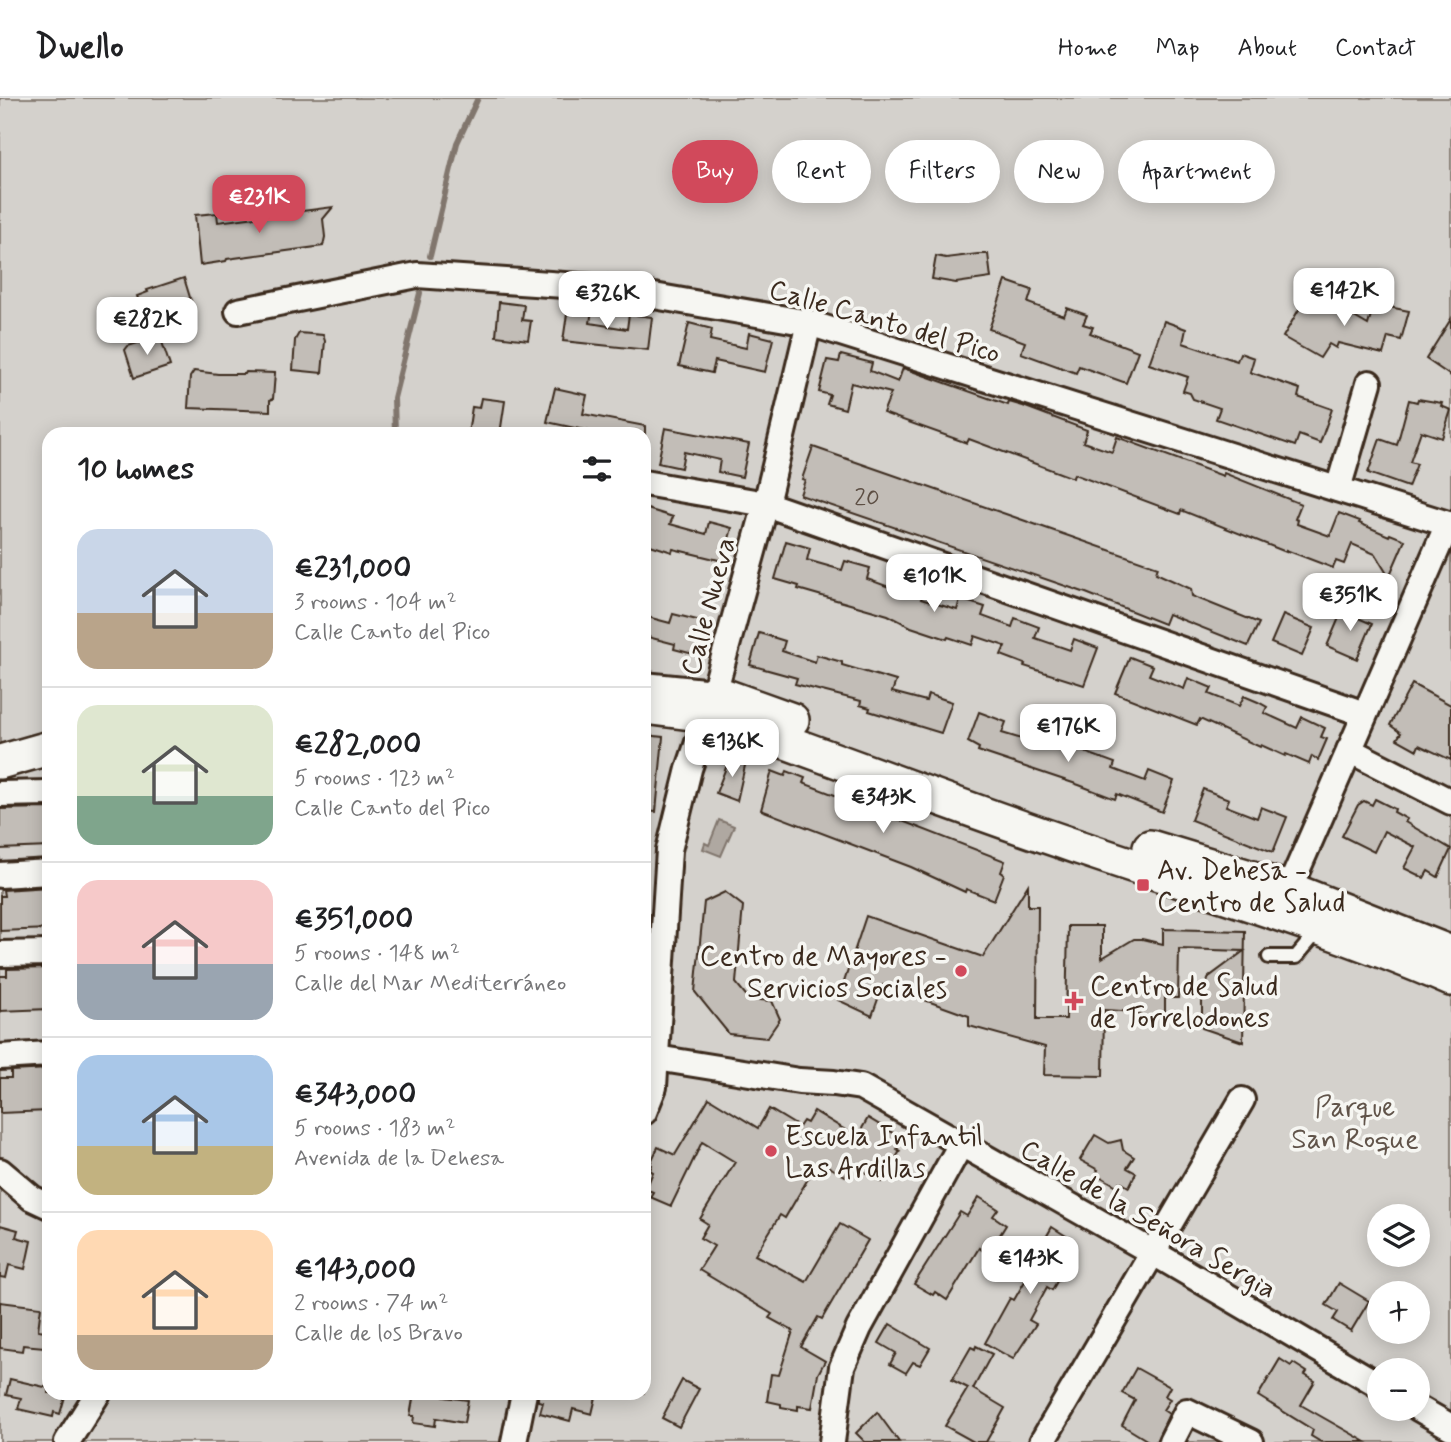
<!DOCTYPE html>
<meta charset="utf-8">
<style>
:root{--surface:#fff;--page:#f2f2f2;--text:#202124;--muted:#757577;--line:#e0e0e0;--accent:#d1495b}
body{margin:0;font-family:Mynerve,sans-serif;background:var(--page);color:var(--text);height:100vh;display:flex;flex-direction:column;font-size:26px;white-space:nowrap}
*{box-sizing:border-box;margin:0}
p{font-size:23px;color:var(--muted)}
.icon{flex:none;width:38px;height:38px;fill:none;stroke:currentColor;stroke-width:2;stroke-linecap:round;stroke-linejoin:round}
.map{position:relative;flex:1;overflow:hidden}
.drawer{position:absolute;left:42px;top:329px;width:609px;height:973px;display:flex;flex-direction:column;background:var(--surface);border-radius:21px;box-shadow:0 4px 18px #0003}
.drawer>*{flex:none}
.hud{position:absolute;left:672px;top:42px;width:665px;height:63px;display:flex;gap:14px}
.fabs{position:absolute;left:1367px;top:1106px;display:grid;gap:14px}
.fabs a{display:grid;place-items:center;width:63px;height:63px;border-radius:50%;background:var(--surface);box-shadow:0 4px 18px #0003;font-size:35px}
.price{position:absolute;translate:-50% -60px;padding:0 16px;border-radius:14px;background:#fff;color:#222;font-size:23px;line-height:46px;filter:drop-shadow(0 2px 4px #0008)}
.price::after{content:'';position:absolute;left:50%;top:42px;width:21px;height:16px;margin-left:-10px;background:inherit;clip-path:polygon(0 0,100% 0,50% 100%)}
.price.on{background:var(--accent);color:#fff}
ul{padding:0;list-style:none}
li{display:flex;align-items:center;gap:21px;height:175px;padding:0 35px}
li+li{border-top:2px solid var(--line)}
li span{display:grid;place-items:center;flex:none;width:196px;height:140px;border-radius:21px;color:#555}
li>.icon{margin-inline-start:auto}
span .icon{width:84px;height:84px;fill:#fffc;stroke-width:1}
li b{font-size:30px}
h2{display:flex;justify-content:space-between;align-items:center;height:84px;padding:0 35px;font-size:30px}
.tag{padding:0 24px;border-radius:32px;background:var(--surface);box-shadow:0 4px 18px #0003;font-size:24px;line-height:63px}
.tag.on{background:var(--accent);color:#fff}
header{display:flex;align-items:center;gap:42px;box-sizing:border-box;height:98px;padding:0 35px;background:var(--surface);border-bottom:2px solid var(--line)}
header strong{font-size:33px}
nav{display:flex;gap:38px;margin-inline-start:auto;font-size:24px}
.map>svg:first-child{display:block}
.green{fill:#d4d1cc;stroke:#887e75;stroke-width:2;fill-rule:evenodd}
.water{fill:#afa8a1;stroke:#81766d;stroke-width:2}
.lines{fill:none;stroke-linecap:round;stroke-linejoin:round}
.stream{stroke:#81766d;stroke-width:6}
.building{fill:#c2bdb7;stroke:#3b2a1e;stroke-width:2}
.lane-casing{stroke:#3b2a1e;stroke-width:18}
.street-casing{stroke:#3b2a1e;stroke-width:30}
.secondary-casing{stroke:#3b2a1e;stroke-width:38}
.lane{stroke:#f6f6f2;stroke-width:12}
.street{stroke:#f6f6f2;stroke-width:24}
.secondary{stroke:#f6f6f2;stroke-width:33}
.poi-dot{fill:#d1495b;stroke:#f6f6f2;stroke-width:2.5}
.labels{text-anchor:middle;stroke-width:7;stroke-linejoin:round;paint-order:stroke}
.number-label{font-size:24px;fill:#5d4f44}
.street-label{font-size:28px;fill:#3b2a1e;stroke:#f6f6f2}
.poi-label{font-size:28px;fill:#3b2a1e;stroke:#f6f6f2;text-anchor:start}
.park-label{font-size:28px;fill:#61544a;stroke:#f6f6f2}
</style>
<header>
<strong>Dwello</strong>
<nav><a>Home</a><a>Map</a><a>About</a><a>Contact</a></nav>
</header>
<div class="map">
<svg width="1451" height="1344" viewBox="0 0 1451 1344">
<rect width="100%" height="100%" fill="#efeeea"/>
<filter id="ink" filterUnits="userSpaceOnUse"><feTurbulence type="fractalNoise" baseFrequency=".0143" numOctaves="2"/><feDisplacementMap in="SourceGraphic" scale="14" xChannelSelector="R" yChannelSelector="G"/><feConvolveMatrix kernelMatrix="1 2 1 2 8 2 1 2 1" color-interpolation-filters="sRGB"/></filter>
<g filter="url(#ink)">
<path class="green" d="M0 0H1451V1344H0ZM49 336H644V1295H49ZM1379 1118H1418V1157H1379ZM1379 1195H1418V1234H1379ZM1379 1272H1418V1311H1379Z"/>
<polygon class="water" points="719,722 734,728 721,758 703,751 705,745 709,747"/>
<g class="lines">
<g class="stream">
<polyline points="430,158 457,45 478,0"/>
<polyline points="395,336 394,300 420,195"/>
</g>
</g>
<g class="building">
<polygon points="333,109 323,121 325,139 323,148 227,161 226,163 200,167 195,117 217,115 218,124"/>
<polygon points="978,156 988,156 991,180 956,185 932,181 936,158 946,160"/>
<polygon points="184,180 192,206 186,211 173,215 173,218 147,227 137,198 148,194 147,192"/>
<polygon points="1006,183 1032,192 1028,205 1064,218 1067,210 1087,217 1083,226 1093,229 1090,235 1138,253 1126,285 1079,268 1076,275 1021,255 1025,244 989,231"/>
<polygon points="1322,200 1368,227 1374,206 1409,213 1401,242 1388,239 1383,256 1338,245 1336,250 1329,246 1320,260 1283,239 1305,201 1316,208"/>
<polygon points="499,204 524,207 522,222 531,223 528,242 496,238"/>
<polygon points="568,209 592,212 590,225 627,231 629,216 652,219 648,252 563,243"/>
<polygon points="1451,221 1451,278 1426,261"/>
<polygon points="1164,223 1186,231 1183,245 1237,263 1240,255 1254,260 1250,274 1300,291 1298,299 1332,311 1320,345 1299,337 1295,348 1216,321 1220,310 1193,301 1190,295 1183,293 1188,279 1149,266"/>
<polygon points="689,225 712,231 710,242 746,250 749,235 773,241 765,274 715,263 712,275 679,268"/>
<polygon points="299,235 323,237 325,243 322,275 293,272 295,242"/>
<polygon points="160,238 170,268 134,280 125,252 128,248"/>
<polygon points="841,257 872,265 870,273 898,284 903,270 1008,307 1009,304 1023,308 1087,332 1083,344 1112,354 1117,339 1223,378 1224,375 1301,406 1295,421 1298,422 1297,426 1330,438 1339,415 1360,423 1359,425 1389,438 1390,436 1405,442 1389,479 1375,456 1352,446 1344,466 1336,463 1333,470 1286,452 1286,454 1181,412 1180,416 1074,376 1073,380 969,341 967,345 883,315 891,295 851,285 845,311 827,306 830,297 819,294 827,262 839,264"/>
<polygon points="194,273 218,276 245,276 246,274 275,275 273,301 270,302 270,313 188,310 190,279"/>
<polygon points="555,290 587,297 583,316 645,328 645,336 603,336 547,324"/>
<polygon points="481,300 505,303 500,336 468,336 472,309 479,310"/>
<polygon points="1418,301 1442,305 1441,308 1451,312 1442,340 1421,333 1410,364 1417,366 1408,389 1368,375 1380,341 1397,347 1409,302 1417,304"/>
<polygon points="665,330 749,346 742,379 718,374 720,362 684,354 681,370 658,365"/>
<polygon points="813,349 1158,469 1156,475 1191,491 1192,498 1259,525 1248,548 1168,516 1164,526 1086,495 800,397 805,382 802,381"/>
<polygon points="644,410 673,419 670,426 706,436 709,424 732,430 723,463 673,451 672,454 644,445"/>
<polygon points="786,443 810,450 807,462 842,472 845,463 870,470 867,481 897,492 901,481 925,490 921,501 937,506 957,512 960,501 985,509 982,518 1012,529 1015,520 1039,529 1035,540 1070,552 1074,541 1098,550 1084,587 1024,568 1025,566 1001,557 1005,548 975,538 972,547 948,539 947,541 911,529 888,517 798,491 799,488 775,481"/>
<polygon points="1344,508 1360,514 1358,520 1372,526 1357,561 1327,548"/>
<polygon points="673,516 705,524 697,557 674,551 675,546 644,538 644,518 670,525"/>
<polygon points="1283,517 1314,530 1302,558 1271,545"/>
<polygon points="759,535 785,543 782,553 815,564 817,557 842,564 842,567 896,583 892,594 926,603 928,596 952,604 941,635 869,613 870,610 860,607 861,603 795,586 797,580 750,567"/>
<polygon points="1130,559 1153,568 1149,577 1184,591 1188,580 1212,590 1209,596 1239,608 1244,598 1258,604 1267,609 1264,615 1297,630 1302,619 1325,630 1321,639 1327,641 1318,662 1312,658 1309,666 1286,656 1285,658 1261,647 1260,649 1200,621 1197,627 1115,595"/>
<polygon points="1412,586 1451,607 1451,662 1419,647 1417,652 1397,641 1401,635 1390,627"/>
<polygon points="979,614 1006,624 1002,635 1035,645 1038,637 1115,665 1113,671 1145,683 1149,673 1174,683 1162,714 1117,696 1115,701 1079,687 978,653 979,650 968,644"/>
<polygon points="644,637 663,639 656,714 644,713"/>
<polygon points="731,657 746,663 737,703 716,695"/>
<polygon points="772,673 785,678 787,673 805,680 803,685 848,702 850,697 868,704 866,709 1005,763 1001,774 1004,776 994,802 966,791 965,794 911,769 761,712"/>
<polygon points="1203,691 1229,701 1226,708 1257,720 1261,709 1287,719 1273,754 1191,722"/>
<polygon points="1375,701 1395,711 1394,714 1407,721 1405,724 1451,751 1438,779 1428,773 1424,780 1404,770 1415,749 1384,733 1374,754 1342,738 1358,707 1364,703 1372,707"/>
<polygon points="49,710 49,749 0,751 0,711"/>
<polygon points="1028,787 1028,808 1038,808 1037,921 1066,921 1068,828 1102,828 1102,860 1134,841 1142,841 1163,846 1163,831 1245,833 1243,944 1202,930 1202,898 1209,879 1244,853 1179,851 1178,900 1165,900 1165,916 1147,919 1122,913 1104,912 1103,978 1044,977 1045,949 969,928 969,918 883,887 872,918 838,902 866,818 983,859"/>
<polygon points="49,789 49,831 0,833 0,798 4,798 3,792"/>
<polygon points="725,794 743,808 736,885 749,901 772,903 780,921 767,940 729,936 695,894 704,804"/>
<polygon points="49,870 49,911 0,913 0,878 7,878 7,871"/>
<polygon points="49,971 49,1013 0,1015 0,980 11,980 11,973"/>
<polygon points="709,1000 758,1030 769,1011 799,1029 803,1023 807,1025 814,1013 857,1039 868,1020 903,1041 897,1051 900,1053 882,1084 852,1066 845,1078 824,1066 817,1077 812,1074 785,1120 780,1117 755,1157 806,1184 840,1126 868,1142 822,1221 818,1219 801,1249 825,1263 818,1276 812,1310 798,1308 798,1312 781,1309 781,1306 767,1303 771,1276 779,1277 793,1233 769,1220 772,1216 699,1172 714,1148 700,1140 708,1126 700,1121 735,1064 702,1044 671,1108 650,1099 653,1094 646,1091 653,1074 650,1072 652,1067 650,1066 658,1049 675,1057"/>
<polygon points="1095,1037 1109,1045 1121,1042 1123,1052 1134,1059 1127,1070 1136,1075 1129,1089 1120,1084 1117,1088 1096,1076 1098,1072 1080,1062"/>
<polygon points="979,1099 998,1111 993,1118 1006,1127 988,1156 979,1150 947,1202 935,1194 933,1197 914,1186 960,1114 967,1118"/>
<polygon points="0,1127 18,1132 16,1139 31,1143 25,1171 9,1167 6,1180 0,1179"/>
<polygon points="1052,1129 1074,1143 1060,1168 1064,1171 1052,1192 1047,1189 1029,1222 1036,1226 1013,1261 985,1245 1010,1200 1014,1202 1040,1157 1037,1155"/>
<polygon points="1339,1185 1369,1203 1351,1233 1333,1222 1338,1214 1326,1207"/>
<polygon points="0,1204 41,1209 38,1232 46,1233 44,1249 23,1247 22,1253 0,1250"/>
<polygon points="890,1226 930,1250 920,1267 913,1264 906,1275 890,1266 896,1255 879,1245"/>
<polygon points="976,1248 992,1256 973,1291 1005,1310 986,1344 974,1344 945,1328 968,1290 952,1282 971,1249 975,1251"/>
<polygon points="1280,1261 1291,1268 1293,1265 1307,1274 1305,1277 1315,1283 1301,1307 1366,1344 1321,1344 1311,1338 1313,1332 1258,1298"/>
<polygon points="1136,1270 1170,1289 1165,1298 1170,1301 1163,1312 1169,1316 1156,1344 1150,1344 1122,1327 1135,1302 1122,1295"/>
<polygon points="10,1281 49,1290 49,1295 66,1295 60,1316 54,1314 53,1319 18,1311 21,1300 6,1297"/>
<polygon points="682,1282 699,1291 679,1329 662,1320"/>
<polygon points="414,1295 445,1295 444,1299 468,1302 464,1325 436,1320 435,1328 413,1325 414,1318 410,1318"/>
<polygon points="538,1295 597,1295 592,1316 573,1311 570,1323 540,1315 543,1304 538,1303"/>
<polygon points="877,1314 899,1344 865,1344 856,1335"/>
</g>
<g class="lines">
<g class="lane-casing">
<polyline id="lane" points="1269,859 1296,859 1318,833"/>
</g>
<g class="street-casing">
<g id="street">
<polyline points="238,213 417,177 608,190 809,225 1448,426"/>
<polyline points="644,385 766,406 1353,612"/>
<polyline points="1338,391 1369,285"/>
<polyline points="644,587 714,594"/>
<polyline points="1349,652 1451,704"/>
<polyline points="0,696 49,695"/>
<polyline points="0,777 49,774"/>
<polyline points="1289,791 1448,426 1451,427"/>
<polyline points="0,856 49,855"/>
<polyline points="644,958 799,983 834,985 861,989 1152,1154 1379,1287"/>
<polyline points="0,959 49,956"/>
<polyline points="644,1014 654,989 669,752 689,671 711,606 766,406 809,225"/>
<polyline points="0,1073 32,1100 49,1108"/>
<polyline points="1418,1310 1451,1329"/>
<polyline points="67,1344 98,1295"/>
<polyline points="514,1344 524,1295"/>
<polyline points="832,1344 842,1269 859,1230 961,1046"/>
<polyline points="1042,1344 1242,1002"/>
<polyline points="1171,1344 1187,1313 1251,1344"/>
</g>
</g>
<g class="secondary-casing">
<g id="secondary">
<polyline points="714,594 792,622"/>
<path d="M644 609 707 617 744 629C854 668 964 711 1075 748 1201 791 1328 828 1451 881"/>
<polyline points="0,664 49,650"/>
<polyline points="1150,749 1289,791 1451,855"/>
</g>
</g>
<use href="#lane" class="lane"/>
<use href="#street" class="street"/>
<use href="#secondary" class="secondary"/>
</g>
</g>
<g class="poi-dot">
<rect x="1136" y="780" width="14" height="14" rx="3.5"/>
<circle cx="961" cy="873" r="7"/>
<path d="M1070.5 892.5h7v7h7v7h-7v7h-7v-7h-7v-7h7z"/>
<circle cx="771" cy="1053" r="7"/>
</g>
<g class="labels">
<g class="number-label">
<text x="867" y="407">20</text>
</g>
<g class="street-label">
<text transform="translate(885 222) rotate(16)" y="10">Calle Canto del Pico</text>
<text transform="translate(707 508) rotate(-75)" y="10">Calle Nueva</text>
<text transform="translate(1149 1120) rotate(30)" y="10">Calle de la Señora Sergia</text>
</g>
<g class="poi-label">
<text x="1157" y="781">Av. Dehesa -<tspan x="1157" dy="32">Centro de Salud</tspan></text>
<text x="947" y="867" text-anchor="end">Centro de Mayores -<tspan x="947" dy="32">Servicios Sociales</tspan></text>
<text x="1090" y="897">Centro de Salud<tspan x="1090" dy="32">de Torrelodones</tspan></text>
<text x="785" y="1047">Escuela Infantil<tspan x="785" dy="32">Las Ardillas</tspan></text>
</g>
<g class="park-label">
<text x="1355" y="1018">Parque<tspan x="1355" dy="32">San Roque</tspan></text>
</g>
</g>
</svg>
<div class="fabs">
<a><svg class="icon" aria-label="layers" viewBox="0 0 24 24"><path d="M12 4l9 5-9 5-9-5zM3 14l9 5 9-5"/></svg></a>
<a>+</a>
<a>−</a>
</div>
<b class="price on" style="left:259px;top:137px">€231K</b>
<b class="price" style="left:1344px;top:230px">€142K</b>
<b class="price" style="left:607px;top:233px">€326K</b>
<b class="price" style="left:147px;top:259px">€282K</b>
<b class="price" style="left:934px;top:516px">€101K</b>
<b class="price" style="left:1350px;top:535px">€351K</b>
<b class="price" style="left:1068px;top:666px">€176K</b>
<b class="price" style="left:732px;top:681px">€136K</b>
<b class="price" style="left:883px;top:737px">€343K</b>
<b class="price" style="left:1030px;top:1198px">€143K</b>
<div class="hud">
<a class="tag on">Buy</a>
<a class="tag">Rent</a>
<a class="tag">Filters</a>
<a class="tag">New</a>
<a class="tag">Apartment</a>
</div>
<section class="drawer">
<h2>10 homes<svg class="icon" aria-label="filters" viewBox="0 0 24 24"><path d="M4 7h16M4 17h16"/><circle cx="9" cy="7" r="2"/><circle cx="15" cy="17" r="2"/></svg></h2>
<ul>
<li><span style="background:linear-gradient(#c9d6e8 60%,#b9a48a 0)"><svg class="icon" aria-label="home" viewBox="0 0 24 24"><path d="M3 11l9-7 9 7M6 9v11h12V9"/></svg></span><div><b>€231,000</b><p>3 rooms · 104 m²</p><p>Calle Canto del Pico</p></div></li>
<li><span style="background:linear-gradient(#dfe7d0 65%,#7fa58c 0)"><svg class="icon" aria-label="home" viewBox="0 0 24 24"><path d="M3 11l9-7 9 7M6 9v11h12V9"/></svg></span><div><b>€282,000</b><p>5 rooms · 123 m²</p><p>Calle Canto del Pico</p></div></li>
<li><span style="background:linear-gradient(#f6c9c9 60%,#9aa5b1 0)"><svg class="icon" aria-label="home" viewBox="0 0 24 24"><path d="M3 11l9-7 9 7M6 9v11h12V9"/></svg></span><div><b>€351,000</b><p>5 rooms · 148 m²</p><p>Calle del Mar Mediterráneo</p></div></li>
<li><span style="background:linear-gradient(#a9c7e8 65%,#c2b280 0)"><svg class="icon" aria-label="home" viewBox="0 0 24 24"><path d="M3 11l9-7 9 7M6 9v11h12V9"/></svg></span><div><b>€343,000</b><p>5 rooms · 183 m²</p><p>Avenida de la Dehesa</p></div></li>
<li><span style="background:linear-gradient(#ffd9b3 75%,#b9a48a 0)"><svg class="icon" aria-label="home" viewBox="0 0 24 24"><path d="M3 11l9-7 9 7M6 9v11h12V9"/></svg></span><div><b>€143,000</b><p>2 rooms · 74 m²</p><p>Calle de los Bravo</p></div></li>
</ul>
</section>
</div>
